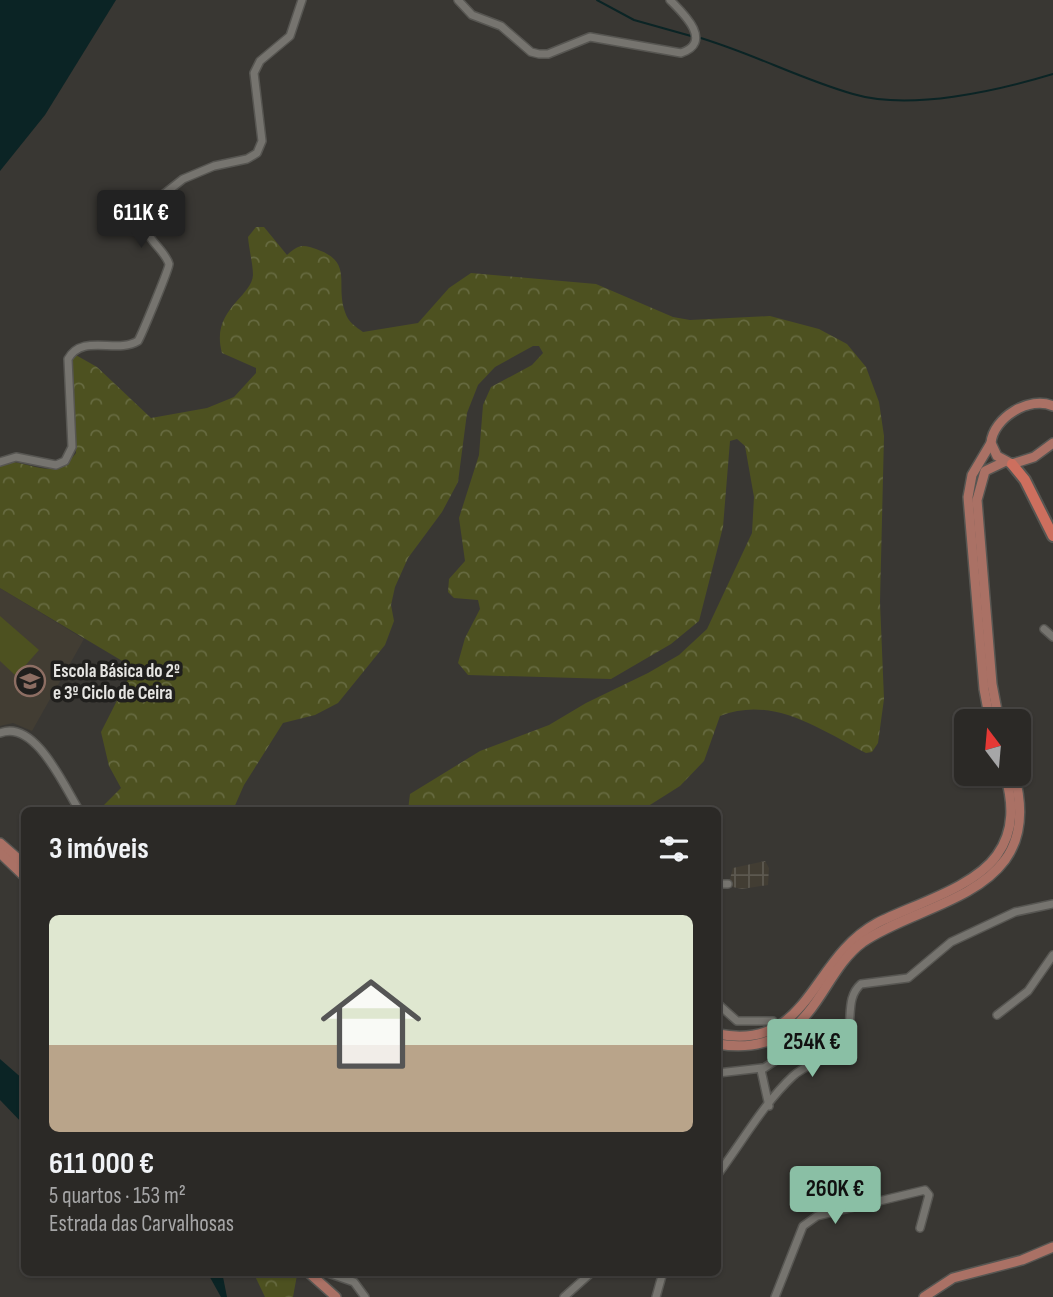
<!DOCTYPE html>
<html lang="pt">
<meta charset="utf-8">
<style>
:root{--surface:#2b2926;--page:#33312e;--text:#f1f3f6;--muted:#a6a6a7;--line:#474543;--accent:#8abfa5}
body{margin:0;font-family:"Sofia Sans Condensed",sans-serif;background:var(--page);color:var(--text);height:100vh;display:flex;flex-direction:column;font-size:26px;white-space:nowrap}
*{box-sizing:border-box;margin:0}
p{font-size:23px;color:var(--muted)}
.icon{flex:none;width:38px;height:38px;fill:none;stroke:currentColor;stroke-width:2;stroke-linecap:round;stroke-linejoin:round}
.map{position:relative;flex:1;overflow:hidden}
.drawer{position:absolute;left:21px;top:807px;width:700px;height:469px;display:flex;flex-direction:column;background:var(--surface);border-radius:10px;box-shadow:0 2px 5px #0004,0 0 0 2px var(--line)}
.drawer>*{flex:none}
.needle{width:46px;rotate:344deg}
.tools{position:absolute;left:954px;top:709px;display:grid;gap:14px}
.tools a{display:grid;place-items:center;width:77px;height:77px;border-radius:10px;background:var(--surface);box-shadow:0 2px 5px #0004,0 0 0 2px var(--line);font-size:35px}
.price{position:absolute;translate:-50% -60px;padding:0 16px;border-radius:7px;background:var(--accent);color:#111;font-size:23px;line-height:46px;filter:drop-shadow(0 2px 4px #0008)}
.price::after{content:'';position:absolute;left:50%;top:42px;width:21px;height:16px;margin-left:-10px;background:inherit;clip-path:polygon(0 0,100% 0,50% 100%)}
.price.active{background:#222;color:#fff}
ul{padding:0;list-style:none}
li{display:grid;align-content:center;gap:14px;height:371px;padding:0 28px}
li span{display:grid;place-items:center;height:217px;border-radius:10px;color:#555}
li>.icon{margin-inline-start:auto}
span .icon{width:126px;height:126px;fill:#fffc;stroke-width:1}
li b{font-size:30px}
h2{display:flex;justify-content:space-between;align-items:center;height:84px;padding:0 28px;font-size:30px}
.map>svg:first-child{display:block}
.built{fill:#423d33}
.industrial{fill:url(#industrial-grid)}
.forest{fill:url(#forest-crowns)}
.garden{fill:#4d5120}
.water{fill:#0b2425}
.lines{fill:none;stroke-linecap:round;stroke-linejoin:round}
.stream{stroke:#0b2425;stroke-width:2}
.minor-casing{stroke:#575652;stroke-width:10}
.major-casing{stroke:#575652;stroke-width:12}
.highway-casing{stroke:#575652;stroke-width:14}
.minor{stroke:#76746f;stroke-width:7}
.major{stroke:#aa7165;stroke-width:9}
.highway{stroke:#cd6f5e;stroke-width:10}
.labels{text-anchor:middle;stroke-width:7;stroke-linejoin:round;paint-order:stroke}
.poi-label{font-size:19px;font-weight:bold;fill:#e5e4e1;stroke:#201f1d;text-anchor:start}
</style>
<div class="map">
<svg width="1053" height="1297" viewBox="0 0 1053 1297">
<defs>
<pattern id="industrial-grid" width="8" height="8" patternUnits="userSpaceOnUse" patternTransform="scale(1.75)"><rect width="8" height="8" fill="#423d33"/><path d="M0 4h8M4 0v8" fill="none" stroke="#5d5950"/></pattern>
<pattern id="forest-crowns" width="20" height="18" patternUnits="userSpaceOnUse" patternTransform="scale(1.75)"><rect width="20" height="18" fill="#4d5120"/><path d="M2 6a3 3 0 1 1 6 0M12 15a3 3 0 1 1 6 0" fill="none" stroke="#666a40"/></pattern>
</defs>
<rect width="100%" height="100%" fill="#393733"/>
<polygon class="built" points="0,588 84,639 32,731 13,723 0,726"/>
<polygon class="industrial" points="765,861 769,868 768,885 742,889 728,886 733,868"/>
<g class="forest">
<path d="M256 227H264L287 255C298 245 302 244 316 249 354 262 335 283 345 312 348 322 356 327 363 332L418 323 449 288 471 273 596 284 673 317 690 320 770 316 819 329 847 344 866 367 879 402 884 436 880 602 884 699 878 743 872 752 866 753C819 729 773 695 720 716L704 761 680 786 642 810H408L410 794 480 751 549 725 586 703 648 673 679 655 707 629 752 533 754 497 745 446 737 439 730 441 723 527 699 621 671 644 611 679 468 675 458 663 465 638 480 609 478 600 454 598 448 592 449 579 465 561 459 518 479 455 483 405 491 387 532 365 543 353 539 346H533L495 367 478 385 467 413 458 482 442 512 408 558 395 587 391 605 394 621 385 645 338 703 315 715 283 723 244 785 233 810H99L121 788 109 766 101 732 131 673 124 662 0 588V466L7 461C36 464 55 481 76 453L70 367 74 354 97 367 151 418 207 408 234 397 256 373V368L222 353C210 310 252 297 253 275 253 265 249 249 248 237Z"/>
<polygon points="253,1272 294,1272 297,1275 293,1297 265,1297"/>
</g>
<polygon class="garden" points="0,616 39,650 16,676 0,661"/>
<g class="water">
<polygon points="0,0 116,0 45,115 0,171"/>
<polygon points="0,1059 24,1080 24,1125 0,1100"/>
<polygon points="207,1272 222,1272 227,1297 221,1297"/>
</g>
<g class="lines">
<g class="stream">
<polyline points="597,0 634,20 691,36"/>
<path d="M697 37C750 52 800 79 853 94 910 111 997 91 1053 74"/>
</g>
<g class="minor-casing">
<g id="minor">
<path d="M458 0 472 15 501 26 531 52 539 54H548L590 37 681 53C714 42 683 13 670 0"/>
<path d="M0 462 16 457 56 465 65 461 72 447 68 359C82 333 117 354 138 341 142 334 169 269 169 264 166 253 152 243 147 232L155 207 164 194 183 179 214 166 247 159 257 153 262 141 254 73 260 61 290 36 302 0"/>
<polyline points="1044,629 1053,637"/>
<path d="M0 733C35 719 64 786 79 810"/>
<polyline points="718,884 728,884"/>
<polyline points="718,1004 737,1021 773,1021"/>
<polyline points="997,1015 1028,991 1053,955"/>
<polyline points="718,1073 762,1068"/>
<polyline points="769,1106 761,1070 787,1053 787,1042"/>
<path d="M718 1174C742 1142 764 1103 793 1076 808 1062 831 1060 843 1044 856 1025 843 1000 861 984L908 978 951 942 1015 912 1053 904"/>
<polyline points="325,1272 354,1282 365,1297"/>
<polyline points="564,1297 592,1272"/>
<polyline points="656,1297 663,1272"/>
<polyline points="775,1297 803,1226 817,1216 925,1190 929,1195 920,1228"/>
</g>
</g>
<g class="major-casing">
<g id="major">
<path d="M1053 406C1030 395 993 418 991 443L997 456 1012 464 1034 457 1053 443"/>
<polyline points="990,721 984,689 968,497 972,475 991,443"/>
<polyline points="999,721 992,684 977,500 985,471 1004,462"/>
<polyline points="0,843 24,864"/>
<polyline points="0,853 24,876"/>
<path d="M718 1034C810 1052 810 959 877 923 912 905 974 888 997 855 1015 830 1013 802 1005 774"/>
<path d="M718 1044C741 1048 763 1046 784 1034 820 1013 830 966 863 942 905 913 974 902 1005 860 1024 834 1022 803 1014 774"/>
<polyline points="308,1272 336,1297"/>
<polyline points="924,1297 953,1278 1022,1260 1053,1247"/>
</g>
</g>
<g class="highway-casing">
<polyline id="highway" points="1012,464 1025,480 1053,536"/>
</g>
<use href="#minor" class="minor"/>
<use href="#major" class="major"/>
<use href="#highway" class="highway"/>
</g>
<defs>
<g id="school-ring" transform="scale(1.575)"><circle r="9.5" fill="#201f1d" stroke="#8d6e63" stroke-width="1.5"/><path d="M0-5L7-2L0 1L-7-2ZM-4 1L0 2.5L4 1V4Q0 6-4 4Z" fill="#8d6e63"/></g>
</defs>
<g fill-rule="evenodd">
<use href="#school-ring" x="30" y="681"/>
</g>
<g class="labels">
<g class="poi-label">
<text x="53" y="677">Escola Básica do 2º<tspan x="53" dy="22">e 3º Ciclo de Ceira</tspan></text>
</g>
</g>
</svg>
<div class="tools">
<a><svg class="needle" viewBox="-14 -14 28 28"><path d="M0-13l5 13h-10z" fill="#e53935"/><path d="M0 13l5-13h-10z" fill="#a6a6a7"/></svg></a>
</div>
<b class="price active" style="left:141px;top:250px">611K €</b>
<b class="price" style="left:812px;top:1079px">254K €</b>
<b class="price" style="left:835px;top:1226px">260K €</b>
<section class="drawer">
<h2>3 imóveis<svg class="icon" aria-label="filters" viewBox="0 0 24 24"><path d="M4 7h16M4 17h16"/><circle cx="9" cy="7" r="2"/><circle cx="15" cy="17" r="2"/></svg></h2>
<ul>
<li><span style="background:linear-gradient(#dfe7d0 60%,#b9a48a 0)"><svg class="icon" aria-label="home" viewBox="0 0 24 24"><path d="M3 11l9-7 9 7M6 9v11h12V9"/></svg></span><div><b>611 000 €</b><p>5 quartos · 153 m²</p><p>Estrada das Carvalhosas</p></div></li>
</ul>
</section>
</div>
